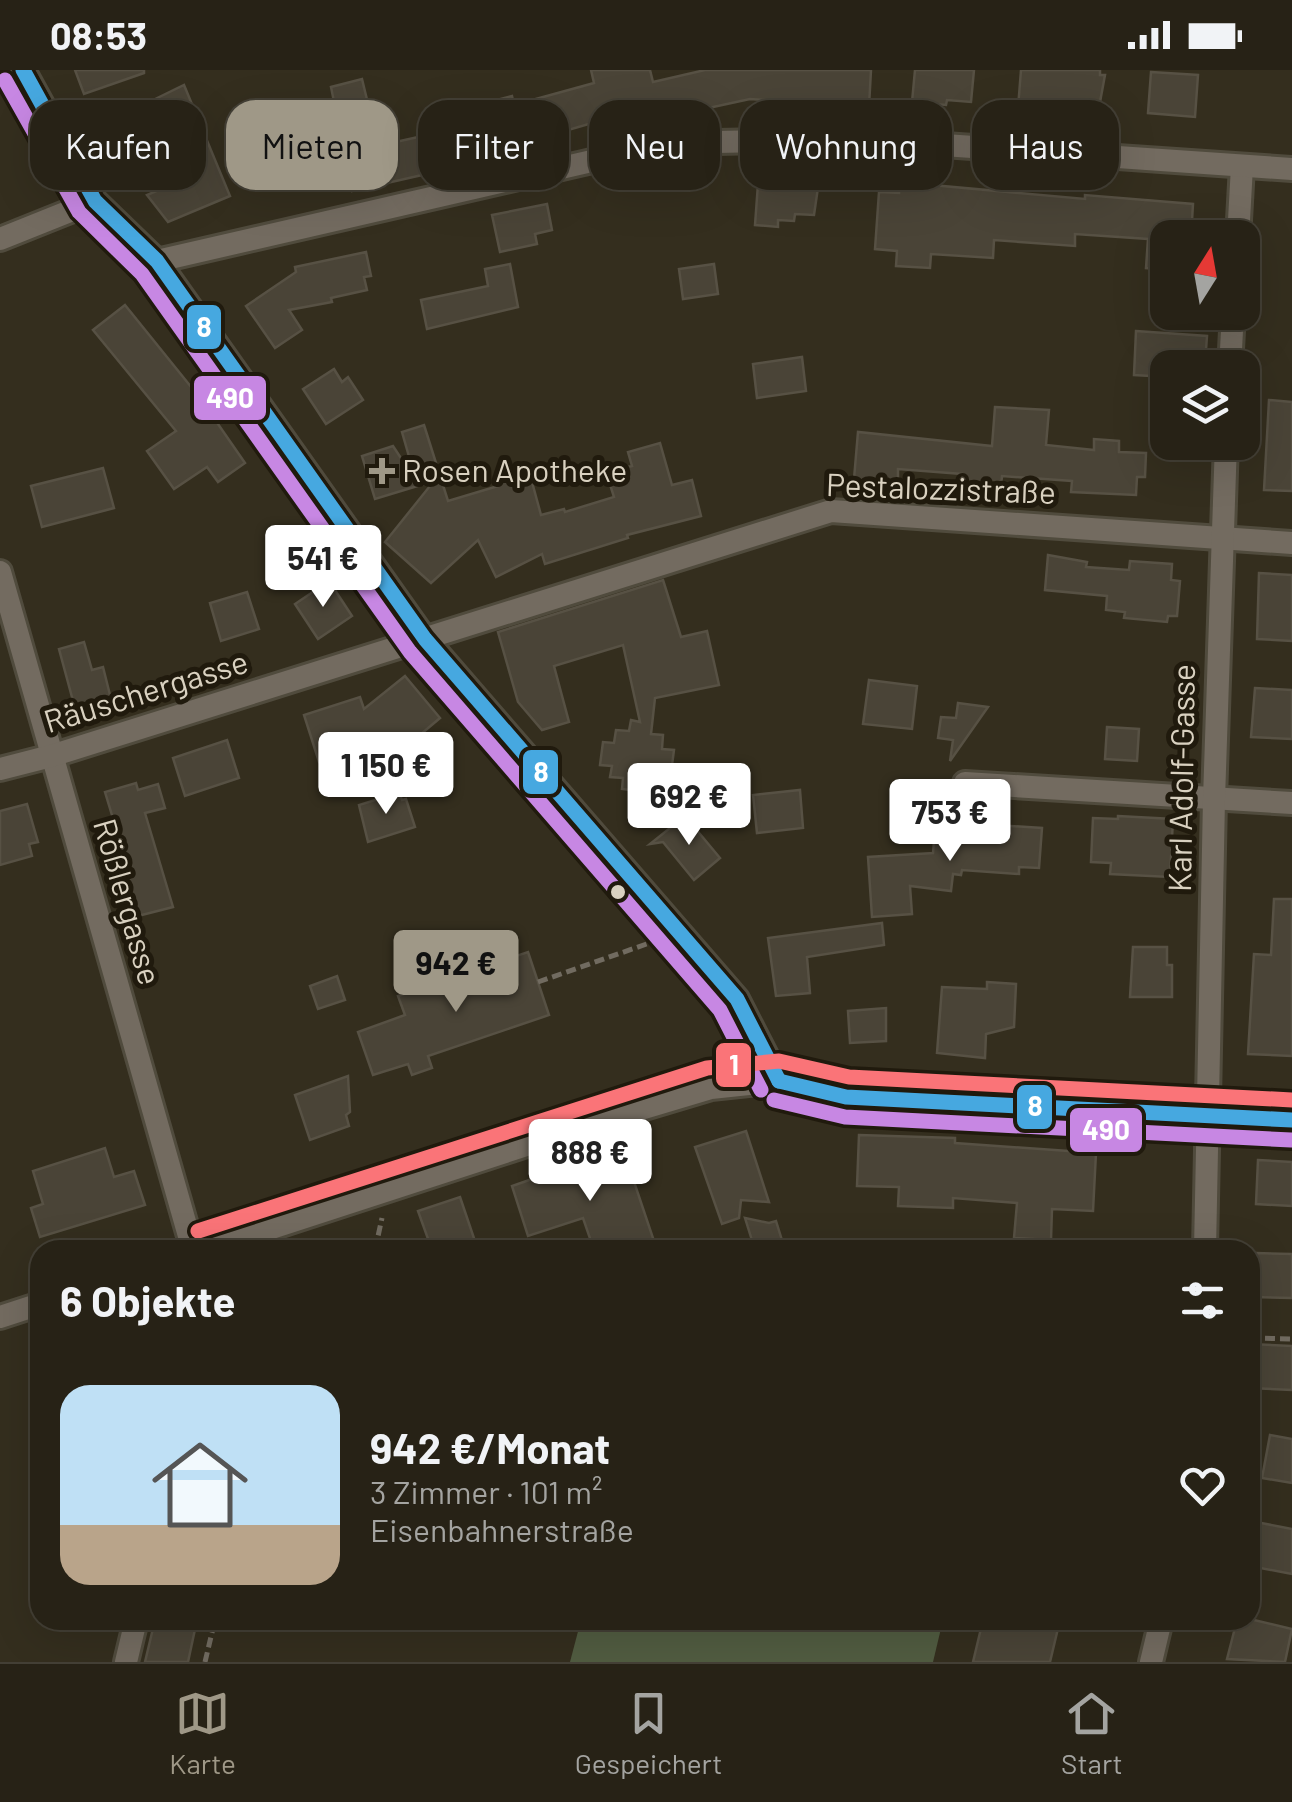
<!DOCTYPE html>
<html lang="de">
<meta charset="utf-8">
<style>
:root{--surface:#272216;--page:#2f2a1f;--text:#f1f3f6;--muted:#a4a4a1;--line:#433f35;--accent:#9f9887}
body{margin:0;font-family:Barlow,sans-serif;background:var(--page);color:var(--text);height:100vh;display:flex;flex-direction:column;font-size:38px;white-space:nowrap}
*{box-sizing:border-box;margin:0}
p{font-size:32px;color:var(--muted)}
.icon{flex:none;width:55px;height:55px;fill:none;stroke:currentColor;stroke-width:2;stroke-linecap:round;stroke-linejoin:round}
.map{position:relative;flex:1;overflow:hidden}
.details{position:absolute;left:30px;top:1170px;width:1230px;height:390px;display:flex;flex-direction:column;background:var(--surface);border-radius:30px;box-shadow:0 10px 40px #0002,0 0 0 2px var(--line)}
.details>*{flex:none}
.top-card{position:absolute;left:30px;top:30px;width:1232px;height:90px;display:flex;gap:20px}
.needle{width:65px;rotate:11deg}
.tools{position:absolute;left:1150px;top:150px;display:grid;gap:20px}
.tools a{display:grid;place-items:center;width:110px;height:110px;border-radius:20px;background:var(--surface);box-shadow:0 10px 40px #0002,0 0 0 2px var(--line);font-size:50px}
.price{position:absolute;translate:-50% -85px;padding:0 22px;border-radius:10px;background:#fff;color:#222;font-size:32px;line-height:65px;filter:drop-shadow(0 2px 5px #0008)}
.price::after{content:'';position:absolute;left:50%;top:60px;width:30px;height:22px;margin-left:-15px;background:inherit;clip-path:polygon(0 0,100% 0,50% 100%)}
.price.active{background:var(--accent);color:#111}
ul{padding:0;list-style:none}
li{display:flex;align-items:center;gap:30px;height:250px;padding:0 30px}
li+li{border-top:2px solid var(--line)}
li span{display:grid;place-items:center;flex:none;width:280px;height:200px;border-radius:30px;color:#555}
li>.icon{margin-inline-start:auto}
span .icon{width:120px;height:120px;fill:#fffc;stroke-width:1}
li b{font-size:42px}
h2{display:flex;justify-content:space-between;align-items:center;height:120px;padding:0 30px;font-size:42px}
.chip{padding:0 35px;border-radius:30px;background:var(--surface);box-shadow:0 10px 40px #0002,0 0 0 2px var(--line);font-size:35px;line-height:90px}
.chip.active{background:var(--accent);color:#111}
.status{display:flex;justify-content:space-between;align-items:center;height:70px;padding:0 50px;background:var(--surface);direction:ltr}
.status svg{height:28px;fill:currentColor}
.tab-bar{display:flex;justify-content:space-around;align-items:center;height:140px;border-top:2px solid var(--line);background:var(--surface);font-size:28px;color:var(--muted)}
.tab-bar a{display:grid;justify-items:center;gap:5px}
.tab-bar .active{color:var(--accent)}
.map>svg:first-child{display:block}
.green{fill:#515c41}
.building{fill:#4a4437;stroke:#575144;stroke-width:2.5}
.lines{fill:none;stroke-linecap:round;stroke-linejoin:round}
.street-casing{stroke:#504b3d;stroke-width:28}
.path{stroke:#716b60;stroke-width:5;stroke-dasharray:10 5;stroke-linecap:butt}
.street{stroke:#736b60;stroke-width:22}
.bus-1-casing{stroke:#201a0d;stroke-width:22}
.bus-2-casing{stroke:#201a0d;stroke-width:22}
.bus-3-casing{stroke:#201a0d;stroke-width:22}
.bus-1{stroke:#46a8e0;stroke-width:15}
.bus-2{stroke:#c787e3;stroke-width:15}
.bus-3{stroke:#fa7478;stroke-width:15}
.poi-dot{fill:#9f9887;stroke:#201a0d;stroke-width:4}
.bus-dot{fill:#d9d1c0;stroke:#201a0d;stroke-width:4}
.labels{text-anchor:middle;stroke-width:10;stroke-linejoin:round;paint-order:stroke}
.poi-label{font-size:32px;fill:#d9d1c0;stroke:#201a0d;text-anchor:start}
.street-label{font-size:32px;fill:#d9d1c0;stroke:#201a0d}
.line-badge{stroke:#201a0d;stroke-width:4}
.badge-label{font-size:28px;text-anchor:middle;font-weight:bold;fill:#fff}
</style>
<div class="status"><b>08:53</b><svg viewBox="0 0 49 12"><path d="M0 12V9h3v3zM5 12V6h3v6zM10 12V3h3v9zM15 12V0h3v12zM26 1h20v11H26zM47 4h2v5h-2z"/></svg></div>
<div class="map">
<svg width="1292" height="1592" viewBox="0 0 1292 1592">
<rect width="100%" height="100%" fill="#342e1e"/>
<polygon class="green" points="581,1550 943,1550 933,1592 570,1592"/>
<g class="building">
<polygon points="75,0 144,0 144,3 84,24"/>
<polygon points="591,0 650,0 653,12 705,0 871,0 869,37 750,29 616,58 601,59 599,51 551,65 547,50 495,70 490,83 479,75 441,85 444,100 352,121 331,17 362,9 370,42 382,39 391,73 459,58 456,44 474,40 477,35 512,26 514,35 594,13"/>
<polygon points="915,0 974,0 971,32 947,30 946,35 912,32"/>
<polygon points="1021,0 1100,0 1100,5 1105,5 1098,43 1046,43 1046,40 1018,38"/>
<polygon points="1151,2 1198,5 1195,47 1148,43"/>
<polygon points="184,15 230,126 168,152 147,125 196,104 181,59 160,67 147,33"/>
<polygon points="759,100 820,104 814,145 795,144 794,151 778,150 778,157 755,155"/>
<polygon points="899,112 1085,129 1085,125 1193,134 1191,168 1168,168 1168,200 1146,198 1148,169 1075,164 1075,176 994,170 993,188 931,184 930,198 896,196 897,181 875,179 879,122 899,123"/>
<polygon points="547,134 552,160 535,164 537,174 500,182 492,145"/>
<polygon points="366,182 371,206 364,207 367,220 331,228 332,232 289,240 302,260 275,278 246,236 296,202 295,197"/>
<polygon points="510,194 518,237 427,259 421,230 488,216 485,199"/>
<polygon points="714,194 718,224 683,229 679,199"/>
<polygon points="125,235 200,328 245,393 218,412 207,397 174,419 147,381 176,361 93,260"/>
<polygon points="1136,261 1207,266 1205,294 1184,292 1184,298 1168,298 1168,307 1134,305"/>
<polygon points="802,287 806,321 757,328 753,294"/>
<polygon points="334,299 342,312 348,307 363,330 326,354 303,319"/>
<polygon points="1269,330 1292,332 1292,421 1264,420"/>
<polygon points="995,337 1049,340 1046,375 1094,380 1094,369 1119,371 1119,382 1146,383 1145,407 1137,407 1136,425 1071,422 1072,411 1002,406 1001,416 962,413 962,404 898,399 898,412 854,409 858,362 992,376"/>
<polygon points="424,355 448,431 498,416 498,409 529,401 541,445 564,439 565,442 614,427 606,402 632,396 628,382 660,373 672,415 692,410 701,446 627,465 628,468 545,494 542,484 496,507 478,470 431,513 385,472 434,411 375,429 362,386 393,376 416,411 402,362"/>
<polygon points="103,398 114,438 42,457 31,416"/>
<polygon points="1048,485 1087,492 1086,497 1129,500 1130,491 1172,494 1171,510 1180,511 1177,546 1168,546 1167,552 1124,548 1125,542 1106,540 1107,526 1045,520"/>
<polygon points="1259,503 1292,505 1292,571 1257,569"/>
<polygon points="663,510 681,567 707,561 719,615 655,628 651,664 663,665 662,679 674,680 671,703 660,702 658,712 647,711 646,722 622,719 623,708 610,707 612,696 600,695 603,672 614,673 616,660 629,661 631,650 640,652 623,575 554,596 569,652 542,660 518,632 498,562"/>
<polygon points="329,511 352,546 318,569 295,534"/>
<polygon points="247,522 259,559 221,571 210,533"/>
<polygon points="84,572 92,600 103,597 112,633 76,642 59,579"/>
<polygon points="405,606 440,648 408,675 400,666 319,692 304,645 360,627 364,639"/>
<polygon points="869,610 917,616 912,659 863,654"/>
<polygon points="1255,618 1292,620 1292,669 1251,667"/>
<polygon points="958,633 988,637 950,691 953,670 938,668 941,647 956,648"/>
<polygon points="1107,657 1139,659 1137,691 1105,689"/>
<polygon points="227,670 239,708 185,726 173,688"/>
<polygon points="136,713 138,720 158,714 165,738 145,743 173,837 134,847 124,810 131,808 105,722"/>
<polygon points="800,720 803,758 757,763 753,725"/>
<polygon points="391,725 400,725 402,730 406,729 415,757 368,772 359,735"/>
<polygon points="27,734 38,772 29,774 32,786 0,795 0,741"/>
<polygon points="685,746 720,788 694,810 663,772 650,774"/>
<polygon points="1118,746 1173,749 1170,807 1110,804 1111,793 1091,792 1093,748 1118,749"/>
<polygon points="980,754 1042,758 1039,798 1019,797 1019,804 962,800 961,805 953,804 951,821 910,816 912,844 872,847 868,787 933,783 935,759 979,765"/>
<polygon points="1274,829 1292,829 1292,986 1248,984 1254,884 1271,885"/>
<polygon points="882,853 884,875 807,887 810,923 776,926 768,868"/>
<polygon points="1133,877 1167,877 1167,895 1172,895 1172,927 1130,927"/>
<polygon points="528,882 549,945 428,986 432,998 412,1005 408,994 373,1005 358,962 405,945 398,926"/>
<polygon points="337,906 345,930 318,939 310,916"/>
<polygon points="987,912 1016,914 1014,957 986,964 985,988 937,983 942,917 987,919"/>
<polygon points="886,938 886,971 850,973 848,941"/>
<polygon points="348,1006 350,1042 346,1045 349,1056 310,1070 295,1025"/>
<polygon points="746,1061 769,1132 741,1130 739,1148 722,1154 695,1077"/>
<polygon points="859,1065 955,1068 955,1073 1096,1083 1093,1141 1052,1139 1051,1170 1014,1168 1017,1133 953,1128 953,1138 898,1136 899,1117 857,1116"/>
<polygon points="105,1078 114,1107 134,1101 145,1135 40,1167 31,1138 43,1134 33,1101"/>
<polygon points="623,1079 657,1180 594,1180 583,1148 528,1166 512,1116 538,1107 539,1111 603,1090 601,1086"/>
<polygon points="1258,1090 1292,1092 1292,1136 1256,1134"/>
<polygon points="460,1127 478,1180 432,1180 418,1141"/>
<polygon points="745,1148 769,1153 776,1151 785,1180 755,1180"/>
<polygon points="1256,1183 1292,1184 1292,1228 1253,1227"/>
<polygon points="1250,1274 1292,1276 1292,1320 1250,1318"/>
<polygon points="1270,1365 1292,1369 1292,1413 1262,1408"/>
<polygon points="1256,1452 1292,1459 1292,1504 1250,1496"/>
<polygon points="155,1550 197,1550 188,1592 145,1592"/>
<polygon points="983,1550 1060,1550 1050,1592 973,1592"/>
<polygon points="1237,1550 1254,1550 1292,1559 1285,1592 1227,1589"/>
</g>
<g class="lines">
<g class="street-casing">
<g id="street">
<polyline points="23,0 95,131 157,191 425,569 737,929 779,1011"/>
<polyline points="1238,168 1242,96"/>
<polyline points="0,169 95,131"/>
<polyline points="157,191 670,73 857,69 1292,99"/>
<polyline points="1230,298 1233,242"/>
<polyline points="0,502 193,1180"/>
<polyline points="0,699 51,686 831,441 1292,473"/>
<polyline points="965,713 1292,733"/>
<polyline points="204,1180 594,1053 711,1018 779,1011 846,1027 1292,1050"/>
<polyline points="1205,1180 1214,729 1226,372"/>
<polyline points="0,1247 40,1234"/>
<polyline points="126,1592 136,1550"/>
<polyline points="1151,1592 1161,1550"/>
</g>
</g>
<g class="path">
<polyline points="538,912 658,870"/>
<polyline points="375,1180 382,1148"/>
<polyline points="1250,1268 1292,1269"/>
<polyline points="205,1592 215,1550"/>
</g>
<use href="#street" class="street"/>
<g class="bus-1-casing">
<g id="bus-1">
<polyline points="23,0 95,131 157,191 425,569 737,929 779,1011"/>
<polyline points="779,1011 846,1027 1292,1050"/>
</g>
</g>
<g class="bus-2-casing">
<g id="bus-2">
<polyline points="5,10 79,142 142,204 410,582 720,940 761,1020"/>
<polyline points="774,1030 845,1047 1291,1070"/>
</g>
</g>
<g class="bus-3-casing">
<polyline id="bus-3" points="198,1161 707,998 779,991 849,1007 1292,1030"/>
</g>
<use href="#bus-1" class="bus-1"/>
<use href="#bus-2" class="bus-2"/>
<use href="#bus-3" class="bus-3"/>
</g>
<path class="poi-dot" d="M377 386h10v10h10v10h-10v10h-10v-10h-10v-10h10z"/>
<circle class="bus-dot" cx="618" cy="822" r="9"/>
<g class="labels">
<g class="poi-label">
<text x="402" y="412">Rosen Apotheke</text>
</g>
<g class="street-label">
<text transform="translate(941 419) rotate(2)" y="11">Pestalozzistraße</text>
<text transform="translate(146 622) rotate(-17)" y="11">Räuschergasse</text>
<text transform="translate(1182 708) rotate(-89)" y="11">Karl Adolf-Gasse</text>
<text transform="translate(127 832) rotate(74)" y="11">Rößlergasse</text>
</g>
</g>
<g class="line-badge">
<rect x="185" y="233" width="38" height="48" rx="10" fill="#46a8e0"/>
<rect x="192" y="304" width="76" height="48" rx="10" fill="#c787e3"/>
<rect x="521" y="678" width="39" height="48" rx="10" fill="#46a8e0"/>
<rect x="714" y="971" width="39" height="48" rx="10" fill="#fa7478"/>
<rect x="1015" y="1013" width="39" height="48" rx="10" fill="#46a8e0"/>
<rect x="1068" y="1036" width="76" height="48" rx="10" fill="#c787e3"/>
</g>
<g class="badge-label">
<text x="204" y="267">8</text>
<text x="230" y="338">490</text>
<text x="541" y="712">8</text>
<text x="734" y="1005">1</text>
<text x="1035" y="1046">8</text>
<text x="1106" y="1070">490</text>
</g>
</svg>
<div class="tools">
<a><svg class="needle" viewBox="-14 -14 28 28"><path d="M0-13l5 13h-10z" fill="#e53935"/><path d="M0 13l5-13h-10z" fill="#a4a4a1"/></svg></a>
<a><svg class="icon" aria-label="layers" viewBox="0 0 24 24"><path d="M12 4l9 5-9 5-9-5zM3 14l9 5 9-5"/></svg></a>
</div>
<b class="price" style="left:323px;top:540px">541 €</b>
<b class="price" style="left:386px;top:747px">1 150 €</b>
<b class="price" style="left:689px;top:778px">692 €</b>
<b class="price" style="left:950px;top:794px">753 €</b>
<b class="price active" style="left:456px;top:945px">942 €</b>
<b class="price" style="left:590px;top:1134px">888 €</b>
<div class="top-card">
<a class="chip">Kaufen</a>
<a class="chip active">Mieten</a>
<a class="chip">Filter</a>
<a class="chip">Neu</a>
<a class="chip">Wohnung</a>
<a class="chip">Haus</a>
</div>
<section class="details">
<h2>6 Objekte<svg class="icon" aria-label="filters" viewBox="0 0 24 24"><path d="M4 7h16M4 17h16"/><circle cx="9" cy="7" r="2"/><circle cx="15" cy="17" r="2"/></svg></h2>
<ul>
<li><span style="background:linear-gradient(#bfe0f5 70%,#b9a48a 0)"><svg class="icon" aria-label="home" viewBox="0 0 24 24"><path d="M3 11l9-7 9 7M6 9v11h12V9"/></svg></span><div><b>942 €/Monat</b><p>3 Zimmer · 101 m²</p><p>Eisenbahnerstraße</p></div><svg class="icon" aria-label="heart" viewBox="0 0 24 24"><path d="M12 20l-8-8c-3-5 5-10 8-4 3-6 11-1 8 4z"/></svg></li>
</ul>
</section>
</div>
<nav class="tab-bar">
<a class="active"><svg class="icon" aria-label="map" viewBox="0 0 24 24"><path d="M3 6l6-2 6 2 6-2v14l-6 2-6-2-6 2zM9 4v14M15 6v14"/></svg>Karte</a>
<a><svg class="icon" aria-label="saved" viewBox="0 0 24 24"><path d="M7 4h10v16l-5-4-5 4z"/></svg>Gespeichert</a>
<a><svg class="icon" aria-label="home" viewBox="0 0 24 24"><path d="M3 11l9-7 9 7M6 9v11h12V9"/></svg>Start</a>
</nav>
